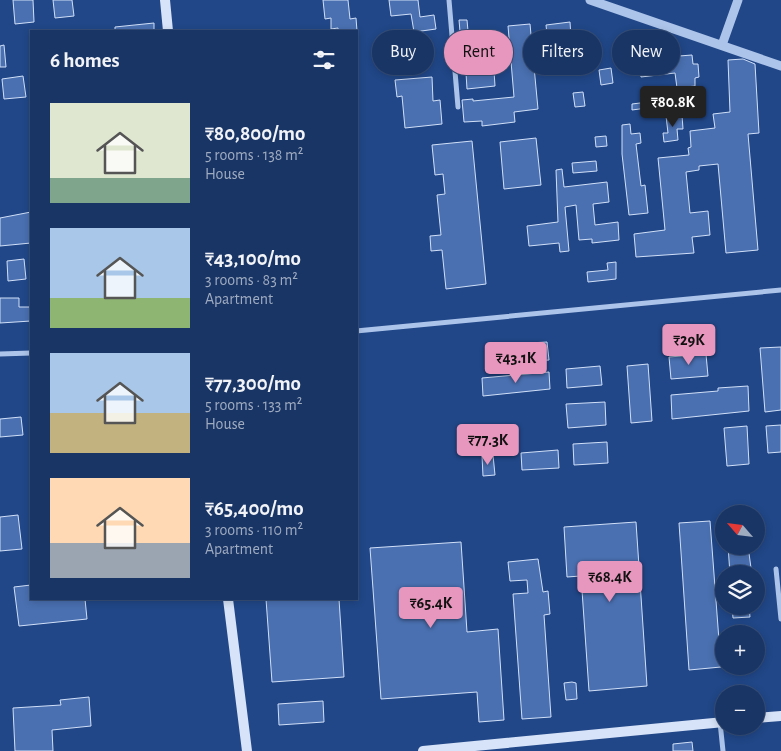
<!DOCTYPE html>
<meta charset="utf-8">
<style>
:root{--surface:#193566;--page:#26406f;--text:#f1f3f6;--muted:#9fabbf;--line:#37507a;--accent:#e797bd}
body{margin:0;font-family:"Alegreya Sans",sans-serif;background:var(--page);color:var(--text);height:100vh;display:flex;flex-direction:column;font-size:19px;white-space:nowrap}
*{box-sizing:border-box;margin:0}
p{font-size:16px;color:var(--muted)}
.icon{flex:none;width:28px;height:28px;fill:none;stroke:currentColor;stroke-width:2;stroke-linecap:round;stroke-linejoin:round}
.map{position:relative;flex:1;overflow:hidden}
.sheet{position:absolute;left:30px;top:30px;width:328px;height:570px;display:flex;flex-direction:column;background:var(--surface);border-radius:0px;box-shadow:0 2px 8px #0003,0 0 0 1px var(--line)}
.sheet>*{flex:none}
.hud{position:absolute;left:372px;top:30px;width:332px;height:45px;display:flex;gap:10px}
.needle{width:32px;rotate:298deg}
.controls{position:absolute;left:715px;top:505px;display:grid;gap:10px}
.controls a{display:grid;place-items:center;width:50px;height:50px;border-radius:50%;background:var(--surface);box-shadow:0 2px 8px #0003,0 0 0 1px var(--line);font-size:25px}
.price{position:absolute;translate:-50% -42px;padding:0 11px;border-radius:5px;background:var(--accent);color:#111;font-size:16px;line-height:32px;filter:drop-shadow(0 1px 2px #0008)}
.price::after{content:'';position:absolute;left:50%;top:30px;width:15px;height:11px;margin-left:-8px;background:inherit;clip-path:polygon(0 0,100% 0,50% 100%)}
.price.active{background:#222;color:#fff}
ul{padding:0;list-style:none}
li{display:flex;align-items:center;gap:15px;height:125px;padding:0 20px}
li span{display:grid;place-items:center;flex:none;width:140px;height:100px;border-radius:0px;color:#555}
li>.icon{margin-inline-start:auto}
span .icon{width:60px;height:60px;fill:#fffc;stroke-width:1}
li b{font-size:21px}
h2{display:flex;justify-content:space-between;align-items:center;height:60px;padding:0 20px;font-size:21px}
.chip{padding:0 18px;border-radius:22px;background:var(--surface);box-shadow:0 2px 8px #0003,0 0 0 1px var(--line);font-size:18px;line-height:45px}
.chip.active{background:var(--accent);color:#111}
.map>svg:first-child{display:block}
.building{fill:#4a70b1;stroke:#d1e0f8}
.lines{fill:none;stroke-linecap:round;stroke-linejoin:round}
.minor{stroke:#acc4ea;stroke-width:5}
.tertiary{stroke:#acc4ea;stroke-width:9}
.secondary{stroke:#d7e3f8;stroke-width:10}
</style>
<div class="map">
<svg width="781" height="751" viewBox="0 0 781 751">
<rect width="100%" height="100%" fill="#214788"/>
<g class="building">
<polygon points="13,0 33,0 34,22 15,24"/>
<polygon points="53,0 72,0 74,16 55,18"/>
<polygon points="323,0 348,0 350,19 356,18 357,31 338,31 338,28 331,29 331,18 325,19"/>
<polygon points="389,0 418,0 420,17 434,15 436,29 414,32 411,14 391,16"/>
<polygon points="459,20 467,20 469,42 480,42 480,50 458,51 458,43 461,43"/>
<polygon points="570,22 571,37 582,35 583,41 576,42 578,60 569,61 569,69 551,71 546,25"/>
<polygon points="154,23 154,31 115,31 115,27"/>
<polygon points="530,24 538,109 514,112 515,122 482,126 482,121 464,122 462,100 473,99 473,101 514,97 508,26"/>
<polygon points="664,38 666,57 692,55 693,64 698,64 699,77 695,78 695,86 677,88 675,73 641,77 637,41"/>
<polygon points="430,41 432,62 400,67 398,46"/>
<polygon points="4,45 6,67 0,67 0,46"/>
<polygon points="743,59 755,64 759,133 748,134 758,250 726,253 718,164 699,166 699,170 686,172 690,213 708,211 710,235 692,237 694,253 636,257 634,234 665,230 658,158 689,155 688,148 691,147 690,131 715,128 713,114 730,112 728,60"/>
<polygon points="611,68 613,83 601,85 599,70"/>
<polygon points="494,71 495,86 467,89 466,73"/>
<polygon points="23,76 26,97 4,99 2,79"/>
<polygon points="432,77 433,101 440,100 442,124 405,128 402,96 397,97 395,80"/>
<polygon points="659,87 661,114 648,116 647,108 632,110 632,104 648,102 646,89"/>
<polygon points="583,92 585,106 575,107 573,93"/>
<polygon points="682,115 683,129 677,129 678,140 664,142 663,133 668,133 666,116"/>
<polygon points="630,124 631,134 640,133 641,143 636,144 641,186 645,185 648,213 629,215 622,154 622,125"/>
<polygon points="606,136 607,146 596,147 595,137"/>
<polygon points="536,138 541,185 504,189 500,142"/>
<polygon points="472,141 486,284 446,289 442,250 431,251 430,236 441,235 437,195 445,194 443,174 435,175 432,145"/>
<polygon points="596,161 597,171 573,173 572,163"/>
<polygon points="562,169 564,187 607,182 609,202 593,204 595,225 618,222 619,240 592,243 592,239 579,240 576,205 565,207 569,251 560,252 559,243 529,246 527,226 558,222 556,170"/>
<polygon points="31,212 31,243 0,246 0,218"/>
<polygon points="24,259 26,279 8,281 7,261"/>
<polygon points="616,262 616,279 588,282 587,272 608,270 607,263"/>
<polygon points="0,298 19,298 19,307 31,307 31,321 0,323"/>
<polygon points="698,326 699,339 692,340 692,343 677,344 676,328"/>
<polygon points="547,342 549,360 512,363 511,344"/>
<polygon points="781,347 781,410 765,412 760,348"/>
<polygon points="706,354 708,376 671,379 669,357"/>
<polygon points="648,364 652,421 631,423 627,366"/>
<polygon points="600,366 602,385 567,388 566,369"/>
<polygon points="549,372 550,389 483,396 482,378"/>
<polygon points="748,386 749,411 672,419 671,395 718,391 718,388"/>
<polygon points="605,402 606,425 568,428 566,404"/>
<polygon points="21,417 23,435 0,437 0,419"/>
<polygon points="781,425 781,452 768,453 766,426"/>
<polygon points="747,426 749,464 727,466 724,428"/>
<polygon points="607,442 608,463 574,465 573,444"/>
<polygon points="558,450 559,468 522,470 521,453"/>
<polygon points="493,455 495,475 483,476 482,456"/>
<polygon points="18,515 22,549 0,551 0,517"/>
<polygon points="710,521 721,667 689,670 679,523"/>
<polygon points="636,522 647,686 589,691 581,576 567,577 564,527"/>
<polygon points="461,542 467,632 498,629 504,720 479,722 477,692 381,699 370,548"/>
<polygon points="728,546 748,546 751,568 740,569 740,574 730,574"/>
<polygon points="538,559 543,592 548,591 550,614 544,615 551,717 522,719 513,594 528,593 527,580 510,581 508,562"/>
<polygon points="31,585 31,599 85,599 87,619 19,626 14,587"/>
<polygon points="266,599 339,599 344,677 272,682"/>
<polygon points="732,606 749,606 750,617 733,618"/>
<polygon points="572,682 576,683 577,699 566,700 564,683"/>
<polygon points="89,697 91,726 52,730 53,751 15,751 13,708 61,705 60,700"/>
<polygon points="323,701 324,722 279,725 278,704"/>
<polygon points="692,742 693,751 673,751 673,744"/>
</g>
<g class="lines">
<g class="minor">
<polyline points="449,0 458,107"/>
<polyline points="356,331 781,290"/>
<polyline points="0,354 31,353"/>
<polyline points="776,569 781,619"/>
<polyline points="720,722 723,751"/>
</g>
<g class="tertiary">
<polyline points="590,0 781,66"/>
<polyline points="722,45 738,0"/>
</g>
<g class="secondary">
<polyline points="165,0 168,31"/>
<polyline points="228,599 247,751"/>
<polyline points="756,718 781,716"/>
<polyline points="423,751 724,722"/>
</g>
</g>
</svg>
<div class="controls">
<a><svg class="needle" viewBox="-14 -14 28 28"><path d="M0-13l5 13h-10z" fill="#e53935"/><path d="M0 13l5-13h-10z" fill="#9fabbf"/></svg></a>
<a><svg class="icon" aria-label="layers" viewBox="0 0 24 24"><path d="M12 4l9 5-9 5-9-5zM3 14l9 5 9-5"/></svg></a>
<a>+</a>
<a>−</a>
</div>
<b class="price active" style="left:673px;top:128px">₹80.8K</b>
<b class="price" style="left:689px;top:366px">₹29K</b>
<b class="price" style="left:516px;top:384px">₹43.1K</b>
<b class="price" style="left:488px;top:466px">₹77.3K</b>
<b class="price" style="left:610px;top:603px">₹68.4K</b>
<b class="price" style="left:431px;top:629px">₹65.4K</b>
<div class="hud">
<a class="chip">Buy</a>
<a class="chip active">Rent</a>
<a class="chip">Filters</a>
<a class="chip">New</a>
</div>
<section class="sheet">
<h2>6 homes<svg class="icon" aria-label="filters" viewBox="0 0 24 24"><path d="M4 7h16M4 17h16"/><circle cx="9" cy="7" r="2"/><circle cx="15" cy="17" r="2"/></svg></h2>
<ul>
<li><span style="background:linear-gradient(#dfe7d0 75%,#7fa58c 0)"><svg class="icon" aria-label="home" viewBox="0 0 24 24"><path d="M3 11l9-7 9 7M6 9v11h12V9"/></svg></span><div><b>₹80,800/mo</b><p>5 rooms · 138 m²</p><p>House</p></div></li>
<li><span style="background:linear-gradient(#a9c7e8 70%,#8fb573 0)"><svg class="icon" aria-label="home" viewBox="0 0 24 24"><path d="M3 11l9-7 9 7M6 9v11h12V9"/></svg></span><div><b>₹43,100/mo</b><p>3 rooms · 83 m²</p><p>Apartment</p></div></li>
<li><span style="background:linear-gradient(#a9c7e8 60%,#c2b280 0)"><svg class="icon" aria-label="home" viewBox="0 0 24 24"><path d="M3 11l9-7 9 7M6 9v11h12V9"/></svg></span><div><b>₹77,300/mo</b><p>5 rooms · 133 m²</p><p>House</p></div></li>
<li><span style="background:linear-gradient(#ffd9b3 65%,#9aa5b1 0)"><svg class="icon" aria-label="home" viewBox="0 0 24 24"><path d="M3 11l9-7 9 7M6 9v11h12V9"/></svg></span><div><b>₹65,400/mo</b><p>3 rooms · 110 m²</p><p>Apartment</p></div></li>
</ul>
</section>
</div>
